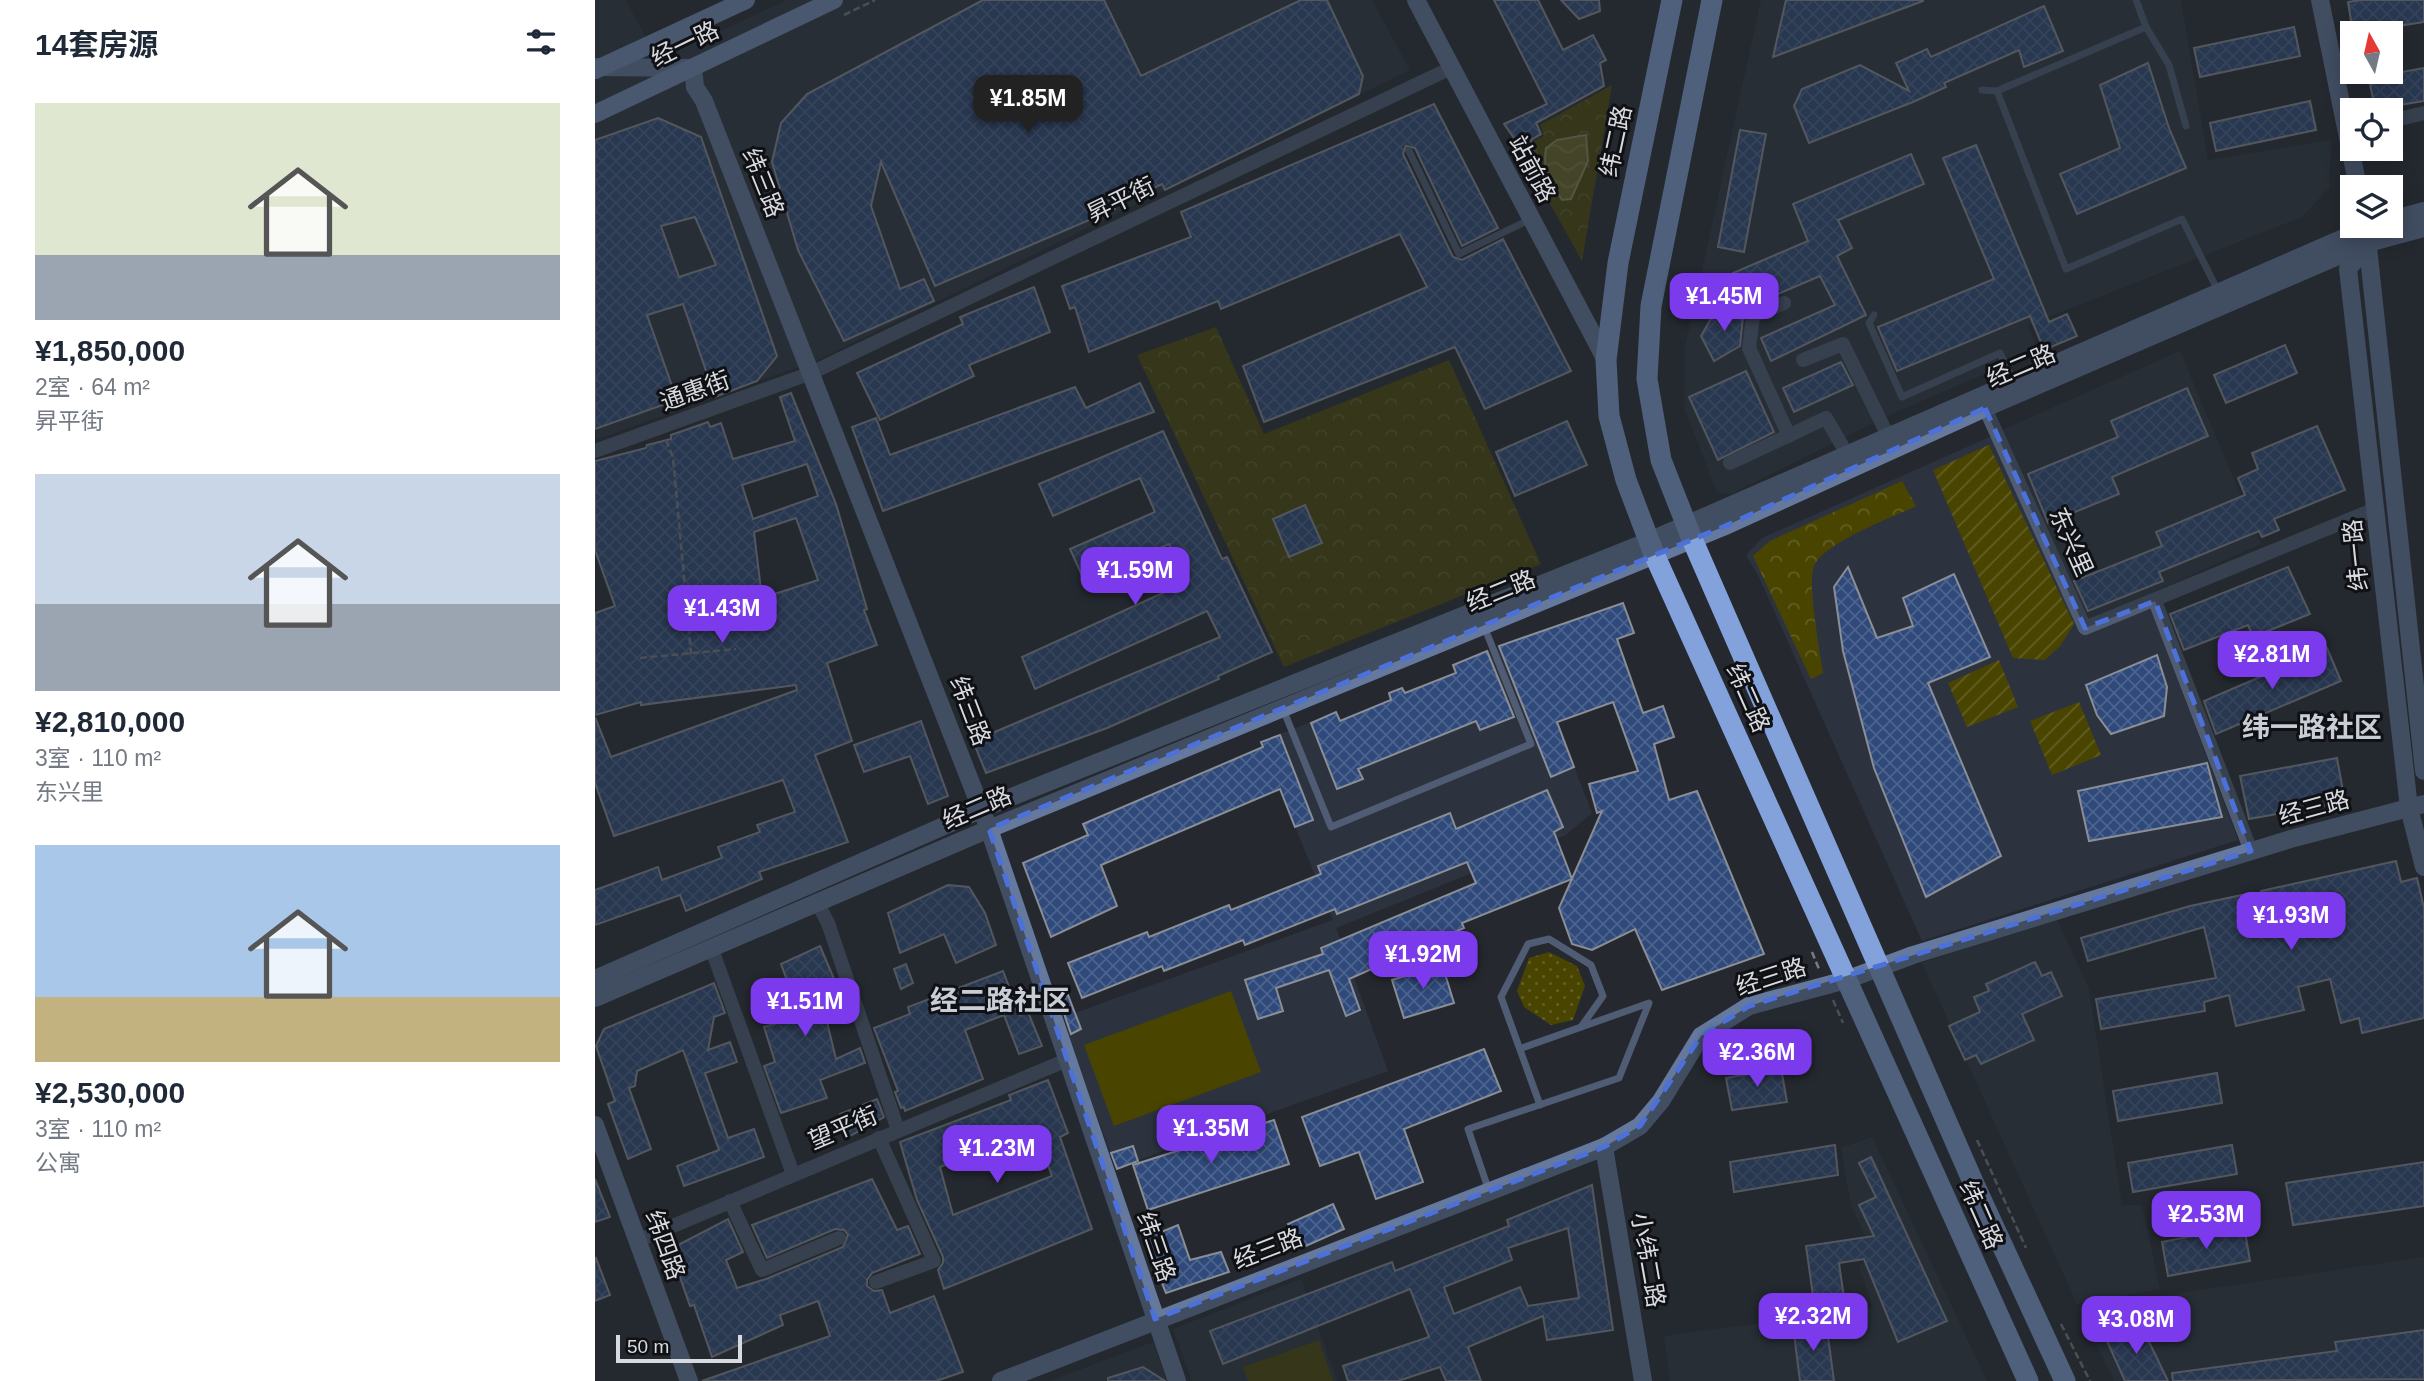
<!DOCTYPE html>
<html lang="zh">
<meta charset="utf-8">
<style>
:root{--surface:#fff;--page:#f6f6f7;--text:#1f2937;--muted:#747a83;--accent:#7c3aed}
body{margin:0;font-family:Helvetica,"Noto Sans SC",sans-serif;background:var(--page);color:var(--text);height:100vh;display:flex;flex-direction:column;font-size:26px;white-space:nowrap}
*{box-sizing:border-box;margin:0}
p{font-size:23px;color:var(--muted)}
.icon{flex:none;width:38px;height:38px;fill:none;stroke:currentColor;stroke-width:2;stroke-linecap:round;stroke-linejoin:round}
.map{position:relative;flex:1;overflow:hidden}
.sheet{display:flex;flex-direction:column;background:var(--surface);width:595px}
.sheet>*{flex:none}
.needle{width:46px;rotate:352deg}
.buttons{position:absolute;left:1745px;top:21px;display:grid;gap:14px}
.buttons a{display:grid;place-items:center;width:63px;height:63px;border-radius:0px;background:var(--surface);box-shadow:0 4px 18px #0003;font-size:35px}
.scale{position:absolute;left:21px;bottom:18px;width:126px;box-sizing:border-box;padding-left:7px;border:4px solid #d8dadf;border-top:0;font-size:19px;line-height:24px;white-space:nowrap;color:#d8dadf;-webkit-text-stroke:5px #101114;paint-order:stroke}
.price{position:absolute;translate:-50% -60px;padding:0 16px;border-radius:14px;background:var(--accent);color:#fff;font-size:23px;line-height:46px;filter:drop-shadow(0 2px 4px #0008)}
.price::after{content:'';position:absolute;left:50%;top:42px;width:21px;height:16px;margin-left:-10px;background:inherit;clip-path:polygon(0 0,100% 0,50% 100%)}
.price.active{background:#222;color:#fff}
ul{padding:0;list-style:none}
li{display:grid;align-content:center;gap:14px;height:371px;padding:0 35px}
li span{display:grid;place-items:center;height:217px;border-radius:0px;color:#555}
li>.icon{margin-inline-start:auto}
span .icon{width:126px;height:126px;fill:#fffc;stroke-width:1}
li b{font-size:30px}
h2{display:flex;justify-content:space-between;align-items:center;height:84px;padding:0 35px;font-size:30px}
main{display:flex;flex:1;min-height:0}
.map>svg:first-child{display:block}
.built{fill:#2c333f}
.grass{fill:url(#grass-dots)}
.park{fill:url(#park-crowns)}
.garden{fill:url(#garden-furrows)}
.pitch{fill:#494500}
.water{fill:url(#water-waves);stroke:#8c8a59;stroke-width:2}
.building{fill:url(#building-cross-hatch);stroke:#8a8e97;stroke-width:2;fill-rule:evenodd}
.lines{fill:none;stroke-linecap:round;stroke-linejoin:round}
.path{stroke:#797c82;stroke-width:2.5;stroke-dasharray:7 3.5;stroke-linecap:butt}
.lane{stroke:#4f5c73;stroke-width:7}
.street{stroke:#4f5c73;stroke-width:14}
.secondary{stroke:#65789d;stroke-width:18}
.primary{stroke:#758ebd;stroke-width:18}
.highway{stroke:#83a2db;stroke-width:21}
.marked{fill:none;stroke:#4c71da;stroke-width:5;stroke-dasharray:14 9;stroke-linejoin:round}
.labels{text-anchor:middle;stroke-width:6;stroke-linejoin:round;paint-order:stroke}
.street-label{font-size:24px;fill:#d8dadf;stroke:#101114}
.quarter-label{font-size:28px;font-weight:bold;fill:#c8cdd6;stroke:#101114}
</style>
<main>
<section class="sheet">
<h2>14套房源<svg class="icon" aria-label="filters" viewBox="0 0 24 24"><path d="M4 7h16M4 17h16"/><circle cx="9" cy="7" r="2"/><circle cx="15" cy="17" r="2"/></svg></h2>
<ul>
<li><span style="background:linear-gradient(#dfe7d0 70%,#9aa5b1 0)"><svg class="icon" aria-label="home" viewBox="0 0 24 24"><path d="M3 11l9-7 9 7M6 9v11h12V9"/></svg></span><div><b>¥1,850,000</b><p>2室 · 64 m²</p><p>昇平街</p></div></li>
<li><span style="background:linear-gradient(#c9d6e8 60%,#9aa5b1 0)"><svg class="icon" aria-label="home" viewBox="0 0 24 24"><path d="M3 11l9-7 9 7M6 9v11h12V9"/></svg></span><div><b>¥2,810,000</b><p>3室 · 110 m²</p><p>东兴里</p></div></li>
<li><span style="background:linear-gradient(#a9c7e8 70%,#c2b280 0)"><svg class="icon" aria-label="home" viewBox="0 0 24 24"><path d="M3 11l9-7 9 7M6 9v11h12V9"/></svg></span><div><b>¥2,530,000</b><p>3室 · 110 m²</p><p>公寓</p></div></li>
</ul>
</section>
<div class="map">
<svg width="1829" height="1381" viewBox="0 0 1829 1381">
<defs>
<pattern id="grass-dots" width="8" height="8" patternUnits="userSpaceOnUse" patternTransform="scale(1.75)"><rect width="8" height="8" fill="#494500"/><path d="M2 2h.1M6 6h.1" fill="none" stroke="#625f25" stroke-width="1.8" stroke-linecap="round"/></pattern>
<pattern id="park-crowns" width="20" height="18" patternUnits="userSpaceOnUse" patternTransform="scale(1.75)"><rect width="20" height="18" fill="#494500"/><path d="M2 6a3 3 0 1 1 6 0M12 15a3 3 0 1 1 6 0" fill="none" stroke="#625f25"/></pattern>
<pattern id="garden-furrows" width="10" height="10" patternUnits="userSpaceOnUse" patternTransform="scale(1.75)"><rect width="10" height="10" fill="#494500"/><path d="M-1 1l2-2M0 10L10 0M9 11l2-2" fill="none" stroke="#625f25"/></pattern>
<pattern id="water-waves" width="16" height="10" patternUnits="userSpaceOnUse" patternTransform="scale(1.75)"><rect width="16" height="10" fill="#6b6720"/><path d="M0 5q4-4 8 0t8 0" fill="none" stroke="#7f7c40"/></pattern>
<pattern id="building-cross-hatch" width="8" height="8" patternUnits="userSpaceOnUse" patternTransform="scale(1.75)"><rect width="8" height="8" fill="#2f497b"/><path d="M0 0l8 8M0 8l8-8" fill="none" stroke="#4c638d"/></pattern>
</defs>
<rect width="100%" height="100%" fill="#25292f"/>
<g class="built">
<polygon points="0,0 38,0 31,1 63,60 192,0 777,0 815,70 225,359 0,440"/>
<polygon points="1166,0 1586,0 1613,160 1736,140 1734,188 1707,217 1433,325 1443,351 1292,416 1136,494 1122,492 1090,410 1090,348"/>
<polygon points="1585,351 1666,544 1493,621 1405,431"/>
<polygon points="1397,436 1485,634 1556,609 1643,840 1327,941 1164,577 1151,555 1167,538"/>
<polygon points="929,637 997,813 971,835 741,928 793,1071 521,1168 466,1018 738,920 666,742 723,719 724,722 741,712 745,720 796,700 794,693 807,688 810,693 860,673 858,665 878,660 877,656"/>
<polygon points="1461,917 1494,989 1527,1205 1547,1205 1565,1289 1482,1304 1327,963"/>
<polygon points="1277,1137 1392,1381 1075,1381 1069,1336 1278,1308 1264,1265 1279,1256 1256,1206 1246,1148"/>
<polygon points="1829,1257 1829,1381 1519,1381 1484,1308"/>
<polygon points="706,1279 742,1381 597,1381 578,1329"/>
<polygon points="558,1342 572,1381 455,1381"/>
</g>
<polygon class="grass" points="954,952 982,966 990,986 978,1020 956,1025 929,1007 922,991 934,958"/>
<g class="park">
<polygon points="1017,85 987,261 930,159 941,149 939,141 949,136 945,125"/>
<polygon points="621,327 669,434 854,360 946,564 689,667 542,355"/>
<path d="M1307 481 1321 506C1298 517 1228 543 1219 566 1212 584 1225 651 1228 673L1216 679 1158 556 1175 541Z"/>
</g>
<g class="garden">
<polygon points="1394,445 1479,624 1465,646 1450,660 1418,658 1338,470"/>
<polygon points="1404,660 1423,707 1372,727 1353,683"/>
<polygon points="1484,702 1506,755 1457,775 1435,721"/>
</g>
<g class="pitch">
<polygon points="636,991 666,1072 519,1126 489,1045"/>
<polygon points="724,1340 738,1381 653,1381 648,1367"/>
</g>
<path class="water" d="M991 135 993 161 976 199 967 200C955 182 947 170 951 148L962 140Z"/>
<g class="building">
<polygon points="388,0 509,0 546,76 706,0 732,0 768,76 764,94 570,190 567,184 519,206 520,209 340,286 286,162 276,206 305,289 329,279 339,301 249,341 203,250 177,162 186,123 212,94"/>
<polygon points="899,0 943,0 968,50 998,35 1011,60 1005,63 1009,86 941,123 946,134 936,140 943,172 909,124 952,104"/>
<polygon points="966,0 1004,0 1005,11 984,19"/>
<polygon points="1191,0 1328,0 1328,1 1178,57"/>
<polygon points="1765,0 1829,0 1829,22 1758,33 1753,2"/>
<polygon points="1449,6 1468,51 1429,67 1424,50 1349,83 1351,87 1318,102 1214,143 1199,106 1207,89 1265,65 1314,91 1301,63 1332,49 1336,57"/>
<polygon points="1699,27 1705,56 1605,77 1599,48"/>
<polygon points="1553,63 1574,128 1591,168 1482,214 1465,174 1525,148 1505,85"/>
<polygon points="1829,68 1829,101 1780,109 1774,78"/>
<polygon points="1715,101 1721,130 1621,151 1615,123"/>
<polygon points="839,104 903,228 867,246 820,148 811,146 808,154 858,257 867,260 908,239 976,371 890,409 860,347 669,422 648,366 832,287 805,234 626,309 623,301 494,352 480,307 475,309 467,286 596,237 586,212"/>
<path d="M63 118 106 137 182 356 162 381 120 397 88 304 52 315 82 400 0 429V140ZM100 217 121 265 84 277 66 226Z"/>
<polygon points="1145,130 1171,134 1149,252 1123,247"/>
<polygon points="1381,145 1454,322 1472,314 1482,336 1449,350 1435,316 1302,371 1283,327 1399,279 1348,158"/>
<polygon points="1316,154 1329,184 1243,220 1257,248 1242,256 1271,315 1176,361 1166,338 1240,305 1225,276 1152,307 1138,273 1213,241 1198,204"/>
<polygon points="439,287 455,332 374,365 379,376 285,420 262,373 368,324 365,317"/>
<polygon points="1142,305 1148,317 1145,346 1119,361 1106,336 1117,317"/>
<polygon points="1690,345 1702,373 1631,403 1619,375"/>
<polygon points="1246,362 1258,385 1199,412 1188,388"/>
<polygon points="1151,371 1179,432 1123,460 1094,397"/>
<polygon points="545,383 559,412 288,511 257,427 281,418 295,455 480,387 491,408"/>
<polygon points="1592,388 1613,436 1517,477 1524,494 1453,523 1433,474 1523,437 1516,421"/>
<path d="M196 393 241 504 272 609 269 610 282 645 232 663 257 741 220 755 253 842 164 872 167 879 91 911 85 895 0 925V890L63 867 67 880 127 858 123 847 165 832 162 825 200 812 188 780 19 836 0 783V717L16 757 202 690 201 685 46 705V702L0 715V613L20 606 0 550V461L51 448 52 445 76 439V435L113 422 115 427 126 423 138 459 200 441 185 397ZM212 464 223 496 158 519 147 485ZM201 518 223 580 167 598 159 532Z"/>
<polygon points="972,421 992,465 920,496 901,452"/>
<polygon points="1722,426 1750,490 1679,519 1684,530 1667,537 1664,531 1564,572 1568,581 1493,611 1479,581 1567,546 1561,532 1650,495 1643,478 1663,469 1657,453"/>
<polygon points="568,431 627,559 632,557 677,652 623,676 624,679 512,728 391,773 378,741 625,637 612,611 440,689 427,657 592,582 574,544 489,580 475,549 560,512 545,478 458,516 444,484"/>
<polygon points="710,505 727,543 694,557 678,519"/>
<polygon points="1253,567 1282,638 1318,626 1308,598 1359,574 1395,657 1333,683 1406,856 1331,897 1279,768 1248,651 1239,587"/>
<polygon points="1693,567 1715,614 1658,637 1653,625 1589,650 1575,614"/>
<polygon points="1028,603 1039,633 1022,639 1048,713 1068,706 1079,737 1059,744 1074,800 1102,791 1169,954 1067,990 1040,929 997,950 977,944 964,908 1007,811 1002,813 994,784 1043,771 1018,702 962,722 979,767 956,777 904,646"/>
<polygon points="1732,648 1746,681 1621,734 1609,701"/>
<polygon points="892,651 919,717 885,730 881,721 763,769 768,779 742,789 716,723 741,712 745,721 796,700 794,693 807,688 810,693 861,673 858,665"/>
<polygon points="1562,655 1572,687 1569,716 1516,734 1502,715 1491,685"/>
<polygon points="326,721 353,796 333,804 315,756 269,772 259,745"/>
<polygon points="685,735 718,820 700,827 685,789 506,865 522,906 456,937 428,863 493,835 488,824 668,747 666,742"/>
<polygon points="1742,758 1750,802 1654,819 1645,776"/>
<polygon points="1612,763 1627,817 1494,841 1483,791"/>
<polygon points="952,790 968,827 959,832 977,879 867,923 869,928 754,979 765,1010 751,1016 734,970 681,988 688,1011 663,1019 650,980 728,954 726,948 881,883 872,862 742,914 740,909 650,945 648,940 569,971 567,966 487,998 473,963 552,932 554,937 634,905 636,910 726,874 723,866 855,813 861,829"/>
<polygon points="1801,861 1806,882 1822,878 1829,908 1829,1018 1767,1033 1764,1018 1746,1023 1735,979 1703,987 1709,1010 1641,1026 1634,995 1609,1002 1610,1011 1506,1029 1501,999 1621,978 1609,927 1493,961 1486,938 1595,906 1647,895 1648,899 1667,895 1666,891"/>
<polygon points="353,885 374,887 390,913 401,945 361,963 349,934 305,953 293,913"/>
<polygon points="225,946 239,979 224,989 241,1059 265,1048 270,1063 225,1080 232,1098 186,1113 169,1066 180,1062 169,1027 205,1016 186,964"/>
<polygon points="1440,962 1447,976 1456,972 1467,996 1427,1014 1439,1040 1386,1064 1381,1055 1370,1060 1354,1026 1385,1012 1379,997 1394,991 1391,984"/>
<polygon points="311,964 318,983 306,989 299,969"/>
<polygon points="847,964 859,1003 809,1018 797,980"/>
<polygon points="408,971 425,1015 433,1012 447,1046 424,1054 409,1015 370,1030 388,1079 310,1111 309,1107 306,1108 300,1092 303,1091 279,1028 315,1014 313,1007"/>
<polygon points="119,983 130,1013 119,1017 113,1050 135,1042 142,1062 110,1073 133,1138 159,1129 169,1157 89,1186 82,1166 124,1150 88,1050 42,1071 40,1086 34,1088 56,1149 33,1159 13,1104 20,1101 1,1046 9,1029"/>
<polygon points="473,995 486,1029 476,1034 464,999"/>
<polygon points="889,1049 906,1091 809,1129 828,1182 781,1199 764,1152 725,1166 707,1117"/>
<polygon points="1186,1068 1192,1102 1137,1110 1131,1078"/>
<polygon points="1622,1073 1627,1103 1523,1121 1518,1091"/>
<path d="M453 1080 473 1133 465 1137 497 1229 349 1289 343 1270 348 1263V1257L322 1200 305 1142 416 1100 414 1095ZM429 1135 434 1148 445 1144 457 1176 358 1215 345 1167Z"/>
<polygon points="282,1099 289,1117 253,1137 245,1114"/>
<polygon points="679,1120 694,1164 553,1210 538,1165"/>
<polygon points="1240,1145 1243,1175 1139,1192 1135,1162"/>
<polygon points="1637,1145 1642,1174 1538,1192 1533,1163"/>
<polygon points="538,1146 543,1161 522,1169 516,1153"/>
<polygon points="1276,1157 1352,1321 1303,1342 1269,1259 1244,1263 1250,1305 1220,1310 1211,1246 1279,1236 1264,1205 1281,1197 1264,1163"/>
<polygon points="1829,1162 1829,1206 1698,1225 1691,1183"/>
<polygon points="0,1179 15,1217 0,1222"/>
<polygon points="277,1179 302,1230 313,1226 325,1254 277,1273 272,1280 272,1286 279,1291 287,1290 295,1313 339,1296 368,1372 341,1381 107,1381 235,1336 223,1301 185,1315 188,1325 117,1357 99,1305 95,1306 78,1257 85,1244 133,1219 148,1252 131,1260 142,1288 171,1279 248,1247 253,1235 249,1230 240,1229 172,1258 157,1225"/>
<path d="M997 1185 1018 1330 952 1340 948 1316 873 1347 886 1381H851L845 1367 803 1381H753L748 1366 834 1337 815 1289 628 1364 615 1331 797 1262 800 1271 914 1226 912 1220ZM973 1228 984 1298 933 1306 925 1287 859 1314 849 1287 917 1260 913 1248Z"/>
<polygon points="738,1204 749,1229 704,1249 693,1224"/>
<polygon points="583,1225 595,1260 626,1252 634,1272 571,1293 549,1239"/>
<polygon points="1649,1226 1655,1261 1573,1276 1567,1242"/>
<polygon points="1,1258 15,1295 0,1301 0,1259"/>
<polygon points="1231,1322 1239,1381 1205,1381 1198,1326"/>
<polygon points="1545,1323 1573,1381 1530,1381 1511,1339"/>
<polygon points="1829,1330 1829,1379 1578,1381 1577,1373 1742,1351 1740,1342"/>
<polygon points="548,1367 570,1381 513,1381 513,1378"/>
</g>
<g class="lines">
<g class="path">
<polyline points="249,15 280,0"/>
<polyline points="71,440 78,457 96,654"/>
<polyline points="45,658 141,649"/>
<polyline points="1217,952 1224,969"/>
<polyline points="1238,1000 1248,1023"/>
<polyline points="1382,1140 1431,1248"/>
<polyline points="1466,1324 1495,1381"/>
</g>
<g class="lane">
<polyline points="1541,0 1551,27"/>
<polyline points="1387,90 1402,91 1471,269 1587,219 1623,291"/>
<polyline points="1402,91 1551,27 1574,65 1591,126"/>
<polyline points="814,151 864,254 936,219"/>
<polyline points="1279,315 1274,323 1307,397 1405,353 1418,380"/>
<polyline points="688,709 736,827 936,744 889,626"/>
<polyline points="945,1105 906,997 933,944 954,939 996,965 1008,996 986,1027"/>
<polyline points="894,1191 873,1129 1024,1078 1054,1003 927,1048"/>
</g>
<g class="street">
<polyline points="1796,121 1829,113"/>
<polyline points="1189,303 1158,316 1154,348 1194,436"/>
<polyline points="1208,360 1248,344 1293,436"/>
<polyline points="1390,408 1490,628 1780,509"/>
<polyline points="0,451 216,373 856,68"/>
<polyline points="1135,463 1231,418 1252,454"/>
<polyline points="1560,601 1656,851"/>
<polyline points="222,902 233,923 303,1130"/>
<polyline points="116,947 198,1174"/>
<polyline points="135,1201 167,1270 244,1238"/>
<polyline points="42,1241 472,1060"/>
<polyline points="281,1282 339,1261 284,1138"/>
</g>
<g class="secondary">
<polyline points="821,0 1011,360"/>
<polyline points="1725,0 1763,187"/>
<polyline points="1,67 98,68 100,87 109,101 394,829 582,1381"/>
<polyline points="1796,220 1829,211"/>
<polyline points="1772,238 1829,771"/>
<polyline points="1771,246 1753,269 1814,808 1829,867"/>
<polyline points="0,979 399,804 1054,541 1776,226"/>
<polyline points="0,998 394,829 1128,527 1390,408 1773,243 1829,228"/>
<polyline points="0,1125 94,1381"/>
<polyline points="1009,1147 1048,1381"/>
<polyline points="406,1381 1009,1147 1045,1126 1066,1101 1106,1036 1154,1006 1251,980 1318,955 1699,838 1829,804"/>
</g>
<g class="primary">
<polyline points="0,70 151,0"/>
<polyline points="0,114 239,0"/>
</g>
<g class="highway">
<polyline points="1077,0 1023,263 1011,360 1014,416 1031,480 1059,554 1433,1381"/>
<polyline points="1117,0 1056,306 1052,379 1066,460 1097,539 1378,1182 1470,1381"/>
</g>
</g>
<path d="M0 0H1829V1381H0ZM1390 408 1490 628 1560 601 1656 851 1154 1006 1106 1036 1045 1126 1009 1147 560 1319 394 829 1128 527Z" fill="#25292f" fill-opacity=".55" fill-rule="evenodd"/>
<path class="marked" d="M1390 408 1490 628 1560 601 1656 851 1154 1006 1106 1036 1045 1126 1009 1147 560 1319 394 829 1128 527Z"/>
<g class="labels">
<g class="street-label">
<text transform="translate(90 44) rotate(-26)" y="8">经一路</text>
<text transform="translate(1021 141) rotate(-78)" y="8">纬二路</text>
<text transform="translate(937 169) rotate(62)" y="8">站前路</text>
<text transform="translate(168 183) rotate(68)" y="8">纬三路</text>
<text transform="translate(526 200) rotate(-26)" y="8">昇平街</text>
<text transform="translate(1426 366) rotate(-23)" y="8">经二路</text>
<text transform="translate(100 391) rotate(-20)" y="8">通惠街</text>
<text transform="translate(1476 542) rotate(66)" y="8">东兴里</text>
<text transform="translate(1761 555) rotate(-96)" y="8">纬一路</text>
<text transform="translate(906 591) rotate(-22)" y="8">经二路</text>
<text transform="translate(1153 698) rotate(66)" y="8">纬二路</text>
<text transform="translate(375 711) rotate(69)" y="8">纬三路</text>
<text transform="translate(382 808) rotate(-23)" y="8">经二路</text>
<text transform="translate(1719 808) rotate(-15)" y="8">经三路</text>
<text transform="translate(1176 977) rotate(-18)" y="8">经三路</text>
<text transform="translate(248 1128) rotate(-23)" y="8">望平街</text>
<text transform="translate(1386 1215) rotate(66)" y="8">纬二路</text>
<text transform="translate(70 1245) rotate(70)" y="8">纬四路</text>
<text transform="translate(561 1247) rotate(71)" y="8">纬三路</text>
<text transform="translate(673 1249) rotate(-21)" y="8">经三路</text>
<text transform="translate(1053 1260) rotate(80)" y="8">小纬二路</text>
</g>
<g class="quarter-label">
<text x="1717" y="737">纬一路社区</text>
<text x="405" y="1010">经二路社区</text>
</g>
</g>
</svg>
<div class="buttons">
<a><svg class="needle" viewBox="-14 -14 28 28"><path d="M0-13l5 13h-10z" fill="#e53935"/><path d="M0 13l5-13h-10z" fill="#747a83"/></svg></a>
<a><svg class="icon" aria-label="locate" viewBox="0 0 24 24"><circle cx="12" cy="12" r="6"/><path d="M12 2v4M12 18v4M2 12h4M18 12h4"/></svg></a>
<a><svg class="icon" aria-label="layers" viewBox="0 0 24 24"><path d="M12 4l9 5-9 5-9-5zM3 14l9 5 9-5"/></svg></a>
</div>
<div class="scale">50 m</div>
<b class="price active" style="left:433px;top:135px">¥1.85M</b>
<b class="price" style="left:1129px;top:333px">¥1.45M</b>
<b class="price" style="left:540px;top:607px">¥1.59M</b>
<b class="price" style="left:127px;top:645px">¥1.43M</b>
<b class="price" style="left:1677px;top:691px">¥2.81M</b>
<b class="price" style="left:1696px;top:952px">¥1.93M</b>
<b class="price" style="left:828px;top:991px">¥1.92M</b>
<b class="price" style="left:210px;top:1038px">¥1.51M</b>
<b class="price" style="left:1162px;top:1089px">¥2.36M</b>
<b class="price" style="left:616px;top:1165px">¥1.35M</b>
<b class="price" style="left:402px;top:1185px">¥1.23M</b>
<b class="price" style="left:1611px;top:1251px">¥2.53M</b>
<b class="price" style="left:1218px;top:1353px">¥2.32M</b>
<b class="price" style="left:1541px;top:1356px">¥3.08M</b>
</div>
</main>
